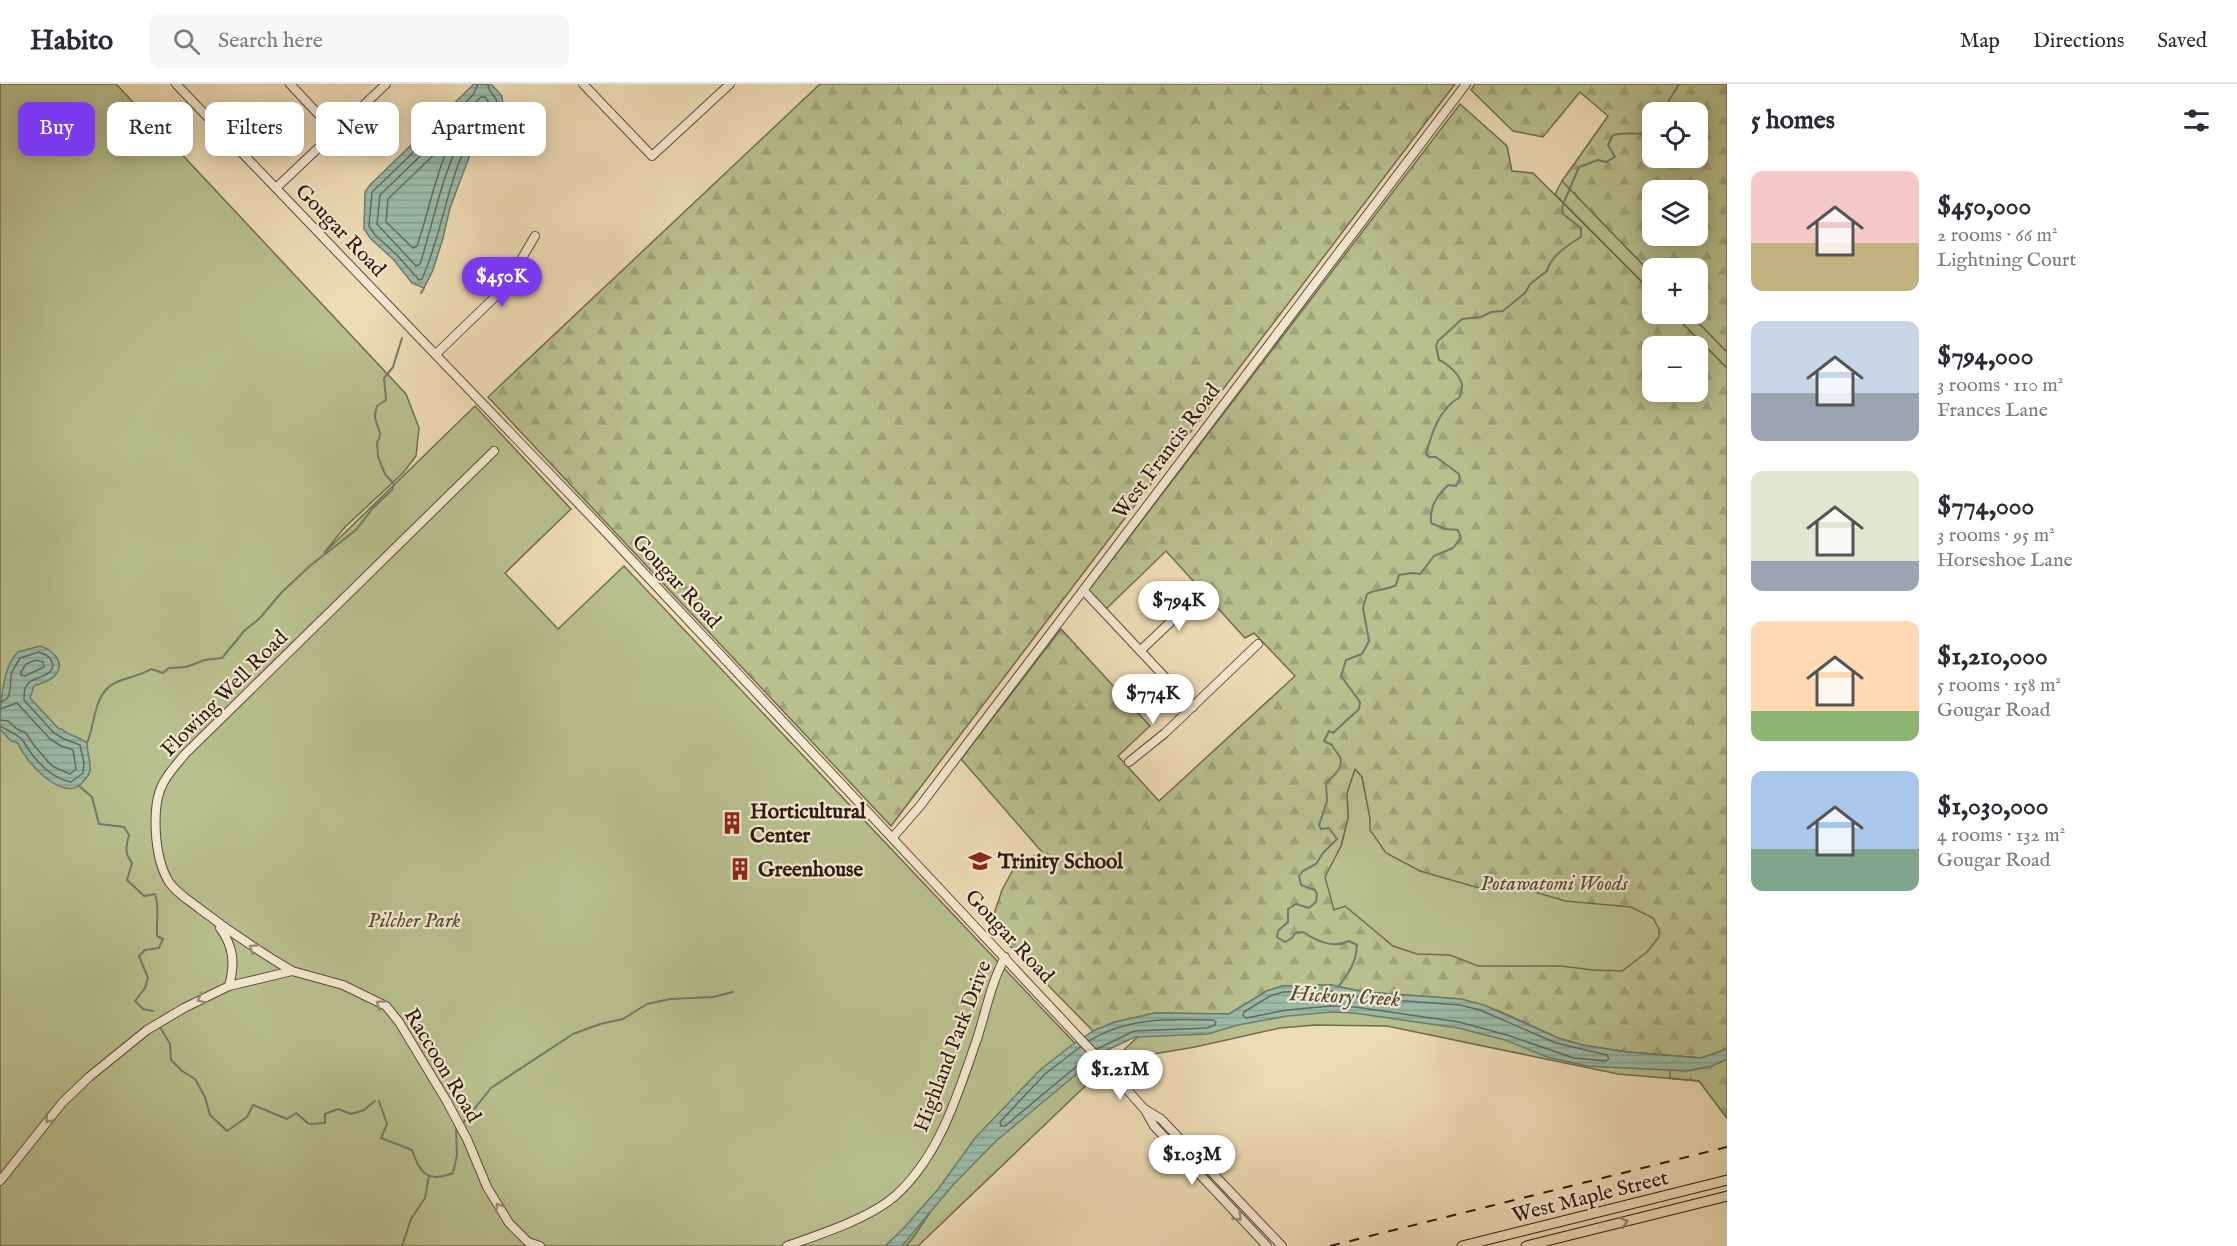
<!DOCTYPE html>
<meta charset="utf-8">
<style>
:root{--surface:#fff;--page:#f7f7f7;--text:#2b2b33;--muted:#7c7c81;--line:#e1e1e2;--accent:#7c3aed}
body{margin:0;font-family:"IM FELL English",serif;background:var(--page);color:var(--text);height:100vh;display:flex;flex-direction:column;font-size:22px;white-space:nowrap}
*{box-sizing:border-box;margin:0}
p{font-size:20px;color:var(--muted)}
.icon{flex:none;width:33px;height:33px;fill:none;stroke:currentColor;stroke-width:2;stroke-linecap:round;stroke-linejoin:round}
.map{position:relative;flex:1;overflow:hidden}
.drawer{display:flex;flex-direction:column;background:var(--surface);width:510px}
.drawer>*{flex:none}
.top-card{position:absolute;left:18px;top:18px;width:570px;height:54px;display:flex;gap:12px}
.buttons{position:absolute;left:1642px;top:18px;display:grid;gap:12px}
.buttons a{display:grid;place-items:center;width:66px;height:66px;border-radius:12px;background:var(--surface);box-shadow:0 3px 15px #0003;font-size:30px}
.price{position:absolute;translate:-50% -51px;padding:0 14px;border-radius:21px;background:#fff;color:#222;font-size:20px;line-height:39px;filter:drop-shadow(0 2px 3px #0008)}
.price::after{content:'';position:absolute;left:50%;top:36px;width:18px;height:14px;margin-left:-9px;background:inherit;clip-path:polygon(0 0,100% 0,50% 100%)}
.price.on{background:var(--accent);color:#fff}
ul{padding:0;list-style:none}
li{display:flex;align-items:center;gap:18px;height:150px;padding:0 24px}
li span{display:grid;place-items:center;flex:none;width:168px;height:120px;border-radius:12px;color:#555}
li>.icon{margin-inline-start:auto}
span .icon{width:72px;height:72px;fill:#fffc;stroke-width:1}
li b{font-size:26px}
h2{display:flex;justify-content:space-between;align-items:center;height:72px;padding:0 24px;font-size:26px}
.pill{padding:0 21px;border-radius:12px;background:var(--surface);box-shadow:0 3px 15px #0003;font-size:21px;line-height:54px}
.pill.on{background:var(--accent);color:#fff}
header{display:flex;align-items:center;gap:36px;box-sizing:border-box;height:84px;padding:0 30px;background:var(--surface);border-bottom:2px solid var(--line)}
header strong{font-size:28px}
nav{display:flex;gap:33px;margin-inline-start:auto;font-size:21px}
.search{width:420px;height:54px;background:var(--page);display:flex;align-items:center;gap:15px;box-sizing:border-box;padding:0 21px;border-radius:12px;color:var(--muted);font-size:22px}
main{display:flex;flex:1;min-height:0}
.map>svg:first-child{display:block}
.green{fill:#b8c08e;stroke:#726c50;stroke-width:1.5}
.forest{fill:url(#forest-firs);stroke:#726c50;stroke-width:1.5;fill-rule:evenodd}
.water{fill:url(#water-rules);stroke:#6f7b6c;stroke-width:1.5}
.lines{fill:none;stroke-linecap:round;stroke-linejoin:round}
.shore{stroke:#646a5d;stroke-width:1.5}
.stream{stroke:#6f7b6c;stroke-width:2}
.minor-casing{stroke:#5c4a3a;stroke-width:10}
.major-casing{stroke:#2c1911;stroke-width:11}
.minor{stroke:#f4e8d0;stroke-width:8}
.major{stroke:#eedcb6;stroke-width:9}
.rail{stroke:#2c1911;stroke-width:2;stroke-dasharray:10 10;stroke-linecap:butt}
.oneway{stroke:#9a8b7a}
.oneway2{stroke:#97846c}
.labels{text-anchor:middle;stroke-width:4.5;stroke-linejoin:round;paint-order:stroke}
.street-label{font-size:21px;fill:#2c1911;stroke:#f4e8d0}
.poi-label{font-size:21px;font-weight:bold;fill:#2c1911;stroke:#f4e8d0;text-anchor:start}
.park-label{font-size:21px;font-style:italic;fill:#564b36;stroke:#f4e8d0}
.water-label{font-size:22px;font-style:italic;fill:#4d4a3f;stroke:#f4e8d0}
</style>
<header>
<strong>Habito</strong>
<div class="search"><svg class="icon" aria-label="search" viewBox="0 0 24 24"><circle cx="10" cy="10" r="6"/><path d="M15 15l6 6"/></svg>Search here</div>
<nav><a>Map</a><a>Directions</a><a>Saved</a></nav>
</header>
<main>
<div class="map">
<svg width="1727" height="1162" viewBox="0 0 1727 1162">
<defs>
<pattern id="forest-firs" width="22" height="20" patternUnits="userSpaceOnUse" patternTransform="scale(1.5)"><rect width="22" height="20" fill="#b8c08e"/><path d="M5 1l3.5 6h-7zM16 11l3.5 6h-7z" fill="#9ea479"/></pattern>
<pattern id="water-rules" width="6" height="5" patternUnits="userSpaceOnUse" patternTransform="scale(1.5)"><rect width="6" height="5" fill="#9bbca9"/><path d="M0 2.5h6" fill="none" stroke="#86a190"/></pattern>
</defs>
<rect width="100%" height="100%" fill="#eedcb6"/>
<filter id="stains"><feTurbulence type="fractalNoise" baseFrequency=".00333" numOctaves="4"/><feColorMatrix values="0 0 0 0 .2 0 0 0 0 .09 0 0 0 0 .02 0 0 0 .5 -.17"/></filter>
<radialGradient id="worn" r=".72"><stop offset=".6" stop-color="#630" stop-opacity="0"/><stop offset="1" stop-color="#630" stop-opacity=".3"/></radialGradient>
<g class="green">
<polygon points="0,0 116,0 406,310 419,344 416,372 403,389 345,443 324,469 475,322 571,425 505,489 558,545 624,482 1101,987 918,1162 0,1162"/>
<polygon points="1562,97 1653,191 1653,209 1555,110"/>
<polygon points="1673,230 1690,230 1727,268 1727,284"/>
<polygon points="1727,399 1727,1034 1699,997 1618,990 1387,942 1315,941 1280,944 1195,963 1112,977 1341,762 1348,734 1347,709 1355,684 1362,693 1370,733"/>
</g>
<g class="forest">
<polygon points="820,0 1455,0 891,742 488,313"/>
<path d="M1475 0H1727V268L1690 230H1698V184H1653V191L1562 97 1608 32 1580 8 1543 53 1513 47 1471 6ZM1698 28V74H1653V28ZM1698 106V152H1653V106Z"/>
<path d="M1460 20 1507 62 1512 87 1533 89 1653 209V230H1673L1727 284V965L1701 974 1627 968 1582 961 1558 954 1499 927 1461 915 1364 908 1331 901 1282 902 1267 907 1229 930 1155 929 1115 938 1093 947 990 842 1002 806 1015 782 1042 768 961 675 1061 545 1150 642 1118 672 1159 717 1295 592 1254 549 1245 554 1166 467 1106 525 1088 507ZM1653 262H1698V308H1653ZM1355 685 1362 693 1370 734V746L1386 769 1420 787 1479 804 1518 803 1565 817 1631 823 1653 834 1659 845V853L1647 868 1622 887 1593 886 1561 882H1478L1450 871 1417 870 1393 862 1345 822 1334 826 1325 793 1341 762 1348 734 1347 709Z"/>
<path d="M1727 975V1034L1699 997 1670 994V986C1691 987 1708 985 1727 975Z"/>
</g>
<g class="water">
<polygon points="474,0 492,1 502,12 503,25 483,45 474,60 450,124 443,154 433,186 424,204 412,199 393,175 371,155 364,145 365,108 370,101"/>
<path d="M40 562C51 565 66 578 56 590 51 597 42 599 34 602L30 614 59 645H62C68 652 79 652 87 659 87 668 91 678 90 687 89 692 85 695 82 699 63 720 24 676 18 659L11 657 0 645C0 623 2 583 18 568Z"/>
<polygon points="1331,901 1364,908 1461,915 1484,921 1558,954 1582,961 1627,968 1701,974 1727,965 1727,975 1712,982 1687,987 1587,982 1547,973 1505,956 1458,944 1354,929 1332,928 1287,932 1238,941 1208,950 1135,953 1105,967 1091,978 996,1057 953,1101 902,1162 885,1162 903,1145 939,1104 975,1054 1040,986 1069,963 1093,947 1115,938 1155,929 1229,930 1267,907 1282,902"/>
</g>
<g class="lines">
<g class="shore">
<path d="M478 0 473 11 372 108 369 142 375 151 397 171 419 196 422 195C443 148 447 95 472 50 479 39 491 33 497 23 499 12 488 10 488 0"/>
<path d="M481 13H485L490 20C482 28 473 34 467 44 443 83 434 137 420 180L416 182 377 140 380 111Z"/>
<path d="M443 62 446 63 447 66C434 97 428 130 417 162L413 164 386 138 388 115Z"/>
<polygon points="36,576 43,578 44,583 25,592 21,591 21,588 26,580"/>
<path d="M0 618C15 615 8 598 12 588 14 583 18 579 20 574L39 568C44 570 49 571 51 576 59 591 37 592 30 598 24 602 24 610 24 616L54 649 64 655 80 661 84 679 83 689 71 698C49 694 33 674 22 655 18 652 4 643 0 643"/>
<polyline points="0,625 17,619 50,655 61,662 73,666 76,685 70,690 52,682 33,660 26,649 17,645 8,637 0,636"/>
<polygon points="1330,907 1364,914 1460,921 1480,926 1556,959 1607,971 1609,975 1606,977 1574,974 1507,951 1459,938 1355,923 1331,922 1287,926 1246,934 1243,931 1244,928 1270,912 1283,908"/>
<path d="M1089 957C1126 933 1171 935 1213 936L1216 938 1215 941 1207 944 1134 947 1097 965"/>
<polyline points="1080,963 1045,990 1000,1038 1001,1042 1005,1042 1089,972"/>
</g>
<g class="stream">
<polyline points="1662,28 1679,0"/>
<polyline points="421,209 424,204"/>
<path d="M87 659C96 638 93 608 117 598 128 593 140 592 151 585L163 589 169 584 186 583 205 576 222 574 245 546 259 535 282 508 311 481 356 446 373 424 392 406 394 400 385 390 378 373 377 359C384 347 376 344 375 333 375 329 376 325 377 322L386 316 384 294 393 283 402 254"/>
<path d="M79 702 92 713 99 740 124 743 129 751C126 763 124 768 132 779L127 796 144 812 155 810C160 825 156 837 157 852L163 855 159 864 145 866 139 872 148 894 145 904 135 917 143 925 153 927"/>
<path d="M1338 903C1349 889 1356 879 1357 861L1349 857C1333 865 1317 857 1303 848L1295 849 1292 854 1285 858 1277 853 1278 847 1288 838V825L1296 820 1309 824 1316 818 1317 810 1315 806 1301 801 1299 792 1303 787 1316 780 1323 769 1337 755 1329 744 1321 745 1319 741 1327 717 1326 699C1333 692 1344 684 1340 673 1338 669 1334 666 1332 661L1324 657 1329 647 1333 649 1359 625 1360 618 1341 592 1346 576 1362 570 1369 557 1363 524 1367 510C1374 505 1385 507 1396 501L1399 491 1412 489 1420 490 1434 472 1453 464 1461 454 1458 446 1445 445 1431 439C1430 422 1436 413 1448 401L1456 402 1460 396 1459 390 1436 373H1429L1426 370C1432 348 1439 325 1460 313 1460 309 1462 306 1462 303 1463 293 1447 279 1439 276L1436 262 1438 257 1462 235 1481 233 1491 228 1503 227 1525 209 1530 200 1547 187C1550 172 1569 160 1581 153V144L1563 130 1562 123 1579 83 1598 76 1606 78 1615 73 1608 61 1613 51C1626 48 1639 49 1653 51"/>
<polyline points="160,943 170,960 171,976 182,987 195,995 205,1013 210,1031 227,1047 247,1033 253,1021 287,1035 296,1029 309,1040 325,1039 325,1030 338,1025 351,1030 364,1026 375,1017"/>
<path d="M379 1017 387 1040 381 1054 412 1066C420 1090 428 1099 453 1089L457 1071 456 1045"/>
<polyline points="463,1039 491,1004 573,950 600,940 623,935 647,920 670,915 713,913 733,908"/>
<polyline points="402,1162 411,1135 425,1114 429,1092"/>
<polyline points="906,1162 915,1151 930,1128"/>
</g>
<g class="minor-casing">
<g id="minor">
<polyline points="176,0 599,441 1114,991 1145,1026 1154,1042 1267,1162"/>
<polyline points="290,0 335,48"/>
<polyline points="583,0 652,72 730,0"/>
<polyline points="276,104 386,0"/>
<polyline points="436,270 496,212 515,186 535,152"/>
<polyline points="1084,507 1193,623"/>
<polyline points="1141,566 1199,511"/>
<polyline points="1129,678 1165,649 1258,560"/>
<polyline points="893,753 920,722 1466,0"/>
<path d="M292 887C260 868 230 848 200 825 190 817 176 809 169 798 154 774 150 719 165 696 170 687 178 679 185 670L494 367"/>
<polyline points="229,902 292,887 343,901 386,922 399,938 446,1016 467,1055 487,1103 509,1139 528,1158 540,1162"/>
<polyline points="1146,1026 1161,1035 1282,1162"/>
<path d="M0 1097 62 1019 89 993 147 946 184 924 229 902C235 880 234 863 220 844"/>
<path d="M787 1162C819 1151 870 1134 895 1112 940 1072 958 1009 977 955 986 927 991 899 1005 873"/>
</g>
</g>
<g class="major-casing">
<g id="major">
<polyline points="1462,1162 1727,1096"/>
<polyline points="1526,1162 1727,1112"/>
</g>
</g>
<use href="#minor" class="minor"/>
<use href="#major" class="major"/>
<polyline class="rail" points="1330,1162 1727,1063"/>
</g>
<defs><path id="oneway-chevron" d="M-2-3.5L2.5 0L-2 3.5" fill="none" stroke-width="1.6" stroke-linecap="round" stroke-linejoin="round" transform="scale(1.5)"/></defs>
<g class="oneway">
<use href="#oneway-chevron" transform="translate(253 864) rotate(-147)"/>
<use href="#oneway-chevron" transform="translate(201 915) rotate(154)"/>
<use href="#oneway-chevron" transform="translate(380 920) rotate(-146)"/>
<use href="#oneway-chevron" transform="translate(49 1035) rotate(128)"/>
<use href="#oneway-chevron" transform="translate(499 1123) rotate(-122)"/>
<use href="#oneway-chevron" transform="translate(1238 1133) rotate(46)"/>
</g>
<use class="oneway2" href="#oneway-chevron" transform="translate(1624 1138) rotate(-14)"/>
<defs>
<g id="building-bare" transform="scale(1.8)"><path d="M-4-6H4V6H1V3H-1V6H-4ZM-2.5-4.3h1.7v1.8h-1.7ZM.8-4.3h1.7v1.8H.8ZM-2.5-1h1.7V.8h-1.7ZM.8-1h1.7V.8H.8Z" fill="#8f2418" stroke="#f4e8d0" stroke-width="2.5" paint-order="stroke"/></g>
<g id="school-bare" transform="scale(1.8)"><path d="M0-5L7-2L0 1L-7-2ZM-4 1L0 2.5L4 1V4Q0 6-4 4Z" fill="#8f2418" stroke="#f4e8d0" stroke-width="2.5" paint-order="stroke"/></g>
</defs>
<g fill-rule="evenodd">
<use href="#building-bare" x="732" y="739"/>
<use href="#school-bare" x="980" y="777"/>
<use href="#building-bare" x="740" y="785"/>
</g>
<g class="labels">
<g class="street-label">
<text transform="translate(341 146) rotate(46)" y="7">Gougar Road</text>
<text transform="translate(1166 367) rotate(-53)" y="7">West Francis Road</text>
<text transform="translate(677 497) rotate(47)" y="7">Gougar Road</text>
<text transform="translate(224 609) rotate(-45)" y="7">Flowing Well Road</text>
<text transform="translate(1010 852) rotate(47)" y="7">Gougar Road</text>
<text transform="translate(952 962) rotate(-69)" y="7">Highland Park Drive</text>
<text transform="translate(443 981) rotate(59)" y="7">Raccoon Road</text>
<text transform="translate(1590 1112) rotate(-14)" y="7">West Maple Street</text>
</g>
<g class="poi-label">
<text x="750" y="734">Horticultural<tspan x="750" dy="24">Center</tspan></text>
<text x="998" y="784">Trinity School</text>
<text x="758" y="792">Greenhouse</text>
</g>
<g class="park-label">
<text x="1554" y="806">Potawatomi Woods</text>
<text x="414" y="843">Pilcher Park</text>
</g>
<g class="water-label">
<text transform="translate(1345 911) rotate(3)" y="8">Hickory Creek</text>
</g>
</g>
<rect width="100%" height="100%" filter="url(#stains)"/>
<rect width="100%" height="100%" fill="url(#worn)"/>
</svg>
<div class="buttons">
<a><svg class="icon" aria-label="locate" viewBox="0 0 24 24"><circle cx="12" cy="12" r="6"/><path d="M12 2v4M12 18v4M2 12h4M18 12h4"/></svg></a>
<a><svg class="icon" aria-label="layers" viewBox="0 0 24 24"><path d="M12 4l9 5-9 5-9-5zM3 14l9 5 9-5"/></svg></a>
<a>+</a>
<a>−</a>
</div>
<b class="price on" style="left:502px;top:224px">$450K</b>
<b class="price" style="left:1179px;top:548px">$794K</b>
<b class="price" style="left:1153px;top:641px">$774K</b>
<b class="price" style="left:1120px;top:1017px">$1.21M</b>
<b class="price" style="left:1192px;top:1102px">$1.03M</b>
<div class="top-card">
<a class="pill on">Buy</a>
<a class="pill">Rent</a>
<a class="pill">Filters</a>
<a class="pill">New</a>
<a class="pill">Apartment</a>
</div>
</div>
<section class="drawer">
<h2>5 homes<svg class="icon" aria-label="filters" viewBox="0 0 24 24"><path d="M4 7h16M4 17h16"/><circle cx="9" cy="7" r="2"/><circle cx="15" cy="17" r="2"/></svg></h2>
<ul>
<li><span style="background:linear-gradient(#f6c9c9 60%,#c2b280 0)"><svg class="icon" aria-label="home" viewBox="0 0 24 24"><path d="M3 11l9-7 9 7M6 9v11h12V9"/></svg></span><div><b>$450,000</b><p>2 rooms · 66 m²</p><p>Lightning Court</p></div></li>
<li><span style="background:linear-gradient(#c9d6e8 60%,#9aa5b1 0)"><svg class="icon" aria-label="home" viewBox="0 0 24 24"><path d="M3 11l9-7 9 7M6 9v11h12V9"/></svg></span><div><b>$794,000</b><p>3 rooms · 110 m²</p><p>Frances Lane</p></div></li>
<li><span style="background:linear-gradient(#dfe7d0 75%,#9aa5b1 0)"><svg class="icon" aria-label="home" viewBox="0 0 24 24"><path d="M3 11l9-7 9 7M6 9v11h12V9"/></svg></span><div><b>$774,000</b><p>3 rooms · 95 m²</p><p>Horseshoe Lane</p></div></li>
<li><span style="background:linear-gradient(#ffd9b3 75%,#8fb573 0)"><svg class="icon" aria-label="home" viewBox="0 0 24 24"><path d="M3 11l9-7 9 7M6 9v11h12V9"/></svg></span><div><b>$1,210,000</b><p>5 rooms · 158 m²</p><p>Gougar Road</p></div></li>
<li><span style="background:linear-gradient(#a9c7e8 65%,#7fa58c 0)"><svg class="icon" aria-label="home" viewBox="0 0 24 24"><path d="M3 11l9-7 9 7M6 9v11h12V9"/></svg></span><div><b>$1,030,000</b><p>4 rooms · 132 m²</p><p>Gougar Road</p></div></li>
</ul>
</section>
</main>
